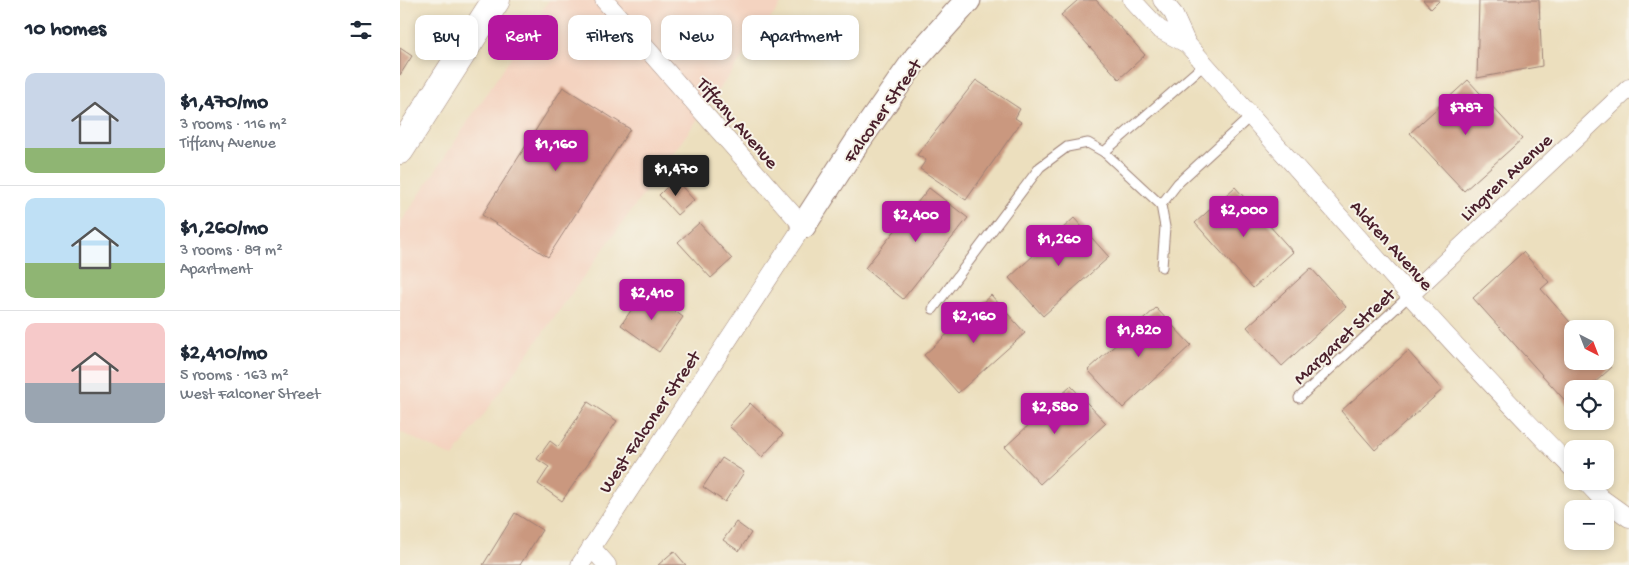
<!DOCTYPE html>
<meta charset="utf-8">
<style>
:root{--surface:#fff;--page:#f6f6f7;--text:#1f2937;--muted:#747a83;--line:#e0e1e3;--accent:#b5179e}
body{margin:0;font-family:"Gochi Hand",sans-serif;background:var(--page);color:var(--text);height:100vh;display:flex;flex-direction:column;font-size:19px;white-space:nowrap}
*{box-sizing:border-box;margin:0}
p{font-size:16px;color:var(--muted)}
.icon{flex:none;width:28px;height:28px;fill:none;stroke:currentColor;stroke-width:2;stroke-linecap:round;stroke-linejoin:round}
.map{position:relative;flex:1;overflow:hidden}
.details{display:flex;flex-direction:column;background:var(--surface);width:400px}
.details>*{flex:none}
.top-card{position:absolute;left:15px;top:15px;width:475px;height:45px;display:flex;gap:10px}
.needle{width:32px;rotate:138deg}
.buttons{position:absolute;left:1164px;top:320px;display:grid;gap:10px}
.buttons a{display:grid;place-items:center;width:50px;height:50px;border-radius:10px;background:var(--surface);box-shadow:0 2px 8px #0003;font-size:25px}
.price{position:absolute;translate:-50% -42px;padding:0 11px;border-radius:5px;background:var(--accent);color:#fff;font-size:16px;line-height:32px;filter:drop-shadow(0 1px 2px #0008)}
.price::after{content:'';position:absolute;left:50%;top:30px;width:15px;height:11px;margin-left:-8px;background:inherit;clip-path:polygon(0 0,100% 0,50% 100%)}
.price.current{background:#222;color:#fff}
ul{padding:0;list-style:none}
li{display:flex;align-items:center;gap:15px;height:125px;padding:0 25px}
li+li{border-top:1px solid var(--line)}
li span{display:grid;place-items:center;flex:none;width:140px;height:100px;border-radius:10px;color:#555}
li>.icon{margin-inline-start:auto}
span .icon{width:60px;height:60px;fill:#fffc;stroke-width:1}
li b{font-size:21px}
h2{display:flex;justify-content:space-between;align-items:center;height:60px;padding:0 25px;font-size:21px}
.pill{padding:0 18px;border-radius:10px;background:var(--surface);box-shadow:0 2px 8px #0003;font-size:18px;line-height:45px}
.pill.current{background:var(--accent);color:#fff}
main{display:flex;flex:1;min-height:0}
.map>svg:first-child{display:block}
.built{fill:#f4d3c0}
.building{fill:#ca987f}
.lines{fill:none;stroke-linecap:round;stroke-linejoin:round}
.lane-casing{stroke:#9b7f74;stroke-width:11}
.street-casing{stroke:#9b7f74;stroke-width:19}
.secondary-casing{stroke:#9b7f74;stroke-width:27}
.primary-casing{stroke:#9b7f74;stroke-width:29}
.lane{stroke:#fff;stroke-width:9}
.street{stroke:#fff;stroke-width:18}
.secondary{stroke:#fff;stroke-width:25}
.primary{stroke:#fff;stroke-width:28}
.labels{text-anchor:middle;stroke-width:4;stroke-linejoin:round;paint-order:stroke}
.street-label{font-size:19px;fill:#4a1f2b;stroke:#f7f3e8}
</style>
<main>
<section class="details">
<h2>10 homes<svg class="icon" aria-label="filters" viewBox="0 0 24 24"><path d="M4 7h16M4 17h16"/><circle cx="9" cy="7" r="2"/><circle cx="15" cy="17" r="2"/></svg></h2>
<ul>
<li><span style="background:linear-gradient(#c9d6e8 75%,#8fb573 0)"><svg class="icon" aria-label="home" viewBox="0 0 24 24"><path d="M3 11l9-7 9 7M6 9v11h12V9"/></svg></span><div><b>$1,470/mo</b><p>3 rooms · 116 m²</p><p>Tiffany Avenue</p></div></li>
<li><span style="background:linear-gradient(#bfe0f5 65%,#8fb573 0)"><svg class="icon" aria-label="home" viewBox="0 0 24 24"><path d="M3 11l9-7 9 7M6 9v11h12V9"/></svg></span><div><b>$1,260/mo</b><p>3 rooms · 89 m²</p><p>Apartment</p></div></li>
<li><span style="background:linear-gradient(#f6c9c9 60%,#9aa5b1 0)"><svg class="icon" aria-label="home" viewBox="0 0 24 24"><path d="M3 11l9-7 9 7M6 9v11h12V9"/></svg></span><div><b>$2,410/mo</b><p>5 rooms · 163 m²</p><p>West Falconer Street</p></div></li>
</ul>
</section>
<div class="map">
<svg width="1229" height="565" viewBox="0 0 1229 565">
<rect width="100%" height="100%" fill="#f7f3e8"/>
<filter id="ink" filterUnits="userSpaceOnUse"><feTurbulence type="fractalNoise" baseFrequency=".02" numOctaves="2"/><feDisplacementMap in="SourceGraphic" scale="10" xChannelSelector="R" yChannelSelector="G"/><feConvolveMatrix kernelMatrix="1 2 1 2 8 2 1 2 1" color-interpolation-filters="sRGB"/></filter>
<filter id="wash" filterUnits="userSpaceOnUse"><feTurbulence type="fractalNoise" baseFrequency=".0096" numOctaves="4" result="noise"/><feDisplacementMap in="SourceGraphic" scale="20" xChannelSelector="R" yChannelSelector="G"/><feGaussianBlur stdDeviation="1.12" result="paint"/><feColorMatrix in="noise" values="0 0 0 0 0 0 0 0 0 0 0 0 0 0 0 0 0 1.4 0 .05"/><feComposite in="paint" operator="in"/></filter>
<g filter="url(#wash)">
<rect width="100%" height="100%" fill="#ecdfbe"/>
<polygon class="built" points="149,0 384,0 53,457 0,432 0,224"/>
<g id="blocks">
<g class="building">
<polygon points="678,0 696,0 745,55 719,79 661,15"/>
<polygon points="1023,0 1040,0 1031,9"/>
<polygon points="1079,0 1139,0 1142,66 1077,78"/>
<polygon points="0,48 12,56 0,75"/>
<polygon points="576,80 620,109 615,118 621,122 566,200 520,169 526,160 517,155"/>
<polygon points="1068,80 1122,139 1064,191 1010,133"/>
<polygon points="163,87 230,129 148,257 82,215"/>
<polygon points="275,179 294,200 277,215 259,195"/>
<polygon points="835,187 893,252 853,288 795,223"/>
<polygon points="529,188 568,218 503,299 465,268"/>
<polygon points="674,218 709,257 643,316 609,278"/>
<polygon points="299,223 332,259 311,278 278,242"/>
<polygon points="1123,252 1149,282 1141,289 1176,329 1172,329 1172,361 1205,361 1211,368 1193,384 1197,389 1172,389 1172,402 1169,405 1073,298"/>
<polygon points="911,268 946,307 882,366 847,327"/>
<polygon points="245,290 283,317 259,352 221,325"/>
<polygon points="591,295 625,333 558,393 524,355"/>
<polygon points="756,308 791,345 723,408 688,370"/>
<polygon points="1008,351 1042,390 975,450 941,411"/>
<polygon points="671,386 706,423 640,484 605,447"/>
<polygon points="188,402 217,421 162,501 138,484 149,467 137,459 150,441 158,447"/>
<polygon points="350,403 383,434 362,457 329,426"/>
<polygon points="322,458 344,472 325,502 303,487"/>
<polygon points="115,513 142,530 120,565 83,565"/>
<polygon points="336,522 351,533 339,551 323,540"/>
<polygon points="274,551 286,565 258,565"/>
</g>
</g>
</g>
<g filter="url(#ink)">
<use href="#blocks" fill-opacity="0" stroke="#9b7f74" stroke-width="1"/>
<g class="lines">
<g class="lane-casing">
<g id="lane">
<polyline points="704,152 761,205"/>
<polyline points="762,267 765,227 761,205 778,183 851,116"/>
<polyline points="533,309 640,167 667,147 688,143 704,152 805,64"/>
<polyline points="899,398 1010,295"/>
</g>
</g>
<g class="street-casing">
<g id="street">
<polyline points="732,0 759,29 787,44"/>
<path d="M762 0 773 13 787 44C914 187 1038 332 1172 468"/>
<polyline points="1010,295 1229,88"/>
<polyline points="1185,481 1201,498 1229,518"/>
<polyline points="191,547 207,565"/>
<polyline points="180,565 403,226 204,0"/>
</g>
</g>
<g class="secondary-casing">
<polyline id="secondary" points="403,226 456,144 517,57 568,0"/>
</g>
<g class="primary-casing">
<polyline id="primary" points="0,150 96,0"/>
</g>
<use href="#lane" class="lane"/>
<use href="#street" class="street"/>
<use href="#secondary" class="secondary"/>
<use href="#primary" class="primary"/>
</g>
</g>
<g class="labels">
<g class="street-label">
<text transform="translate(481 110) rotate(-55)" y="7">Falconer Street</text>
<text transform="translate(339 122) rotate(49)" y="7">Tiffany Avenue</text>
<text transform="translate(1105 176) rotate(-43)" y="7">Lingren Avenue</text>
<text transform="translate(993 244) rotate(48)" y="7">Aldren Avenue</text>
<text transform="translate(943 335) rotate(-43)" y="7">Margaret Street</text>
<text transform="translate(248 421) rotate(-56)" y="7">West Falconer Street</text>
</g>
</g>
</svg>
<div class="buttons">
<a><svg class="needle" viewBox="-14 -14 28 28"><path d="M0-13l5 13h-10z" fill="#e53935"/><path d="M0 13l5-13h-10z" fill="#747a83"/></svg></a>
<a><svg class="icon" aria-label="locate" viewBox="0 0 24 24"><circle cx="12" cy="12" r="6"/><path d="M12 2v4M12 18v4M2 12h4M18 12h4"/></svg></a>
<a>+</a>
<a>−</a>
</div>
<b class="price" style="left:1066px;top:136px">$787</b>
<b class="price" style="left:156px;top:172px">$1,160</b>
<b class="price current" style="left:276px;top:197px">$1,470</b>
<b class="price" style="left:844px;top:238px">$2,000</b>
<b class="price" style="left:516px;top:243px">$2,400</b>
<b class="price" style="left:659px;top:267px">$1,260</b>
<b class="price" style="left:252px;top:321px">$2,410</b>
<b class="price" style="left:574px;top:344px">$2,160</b>
<b class="price" style="left:739px;top:358px">$1,820</b>
<b class="price" style="left:655px;top:435px">$2,580</b>
<div class="top-card">
<a class="pill">Buy</a>
<a class="pill current">Rent</a>
<a class="pill">Filters</a>
<a class="pill">New</a>
<a class="pill">Apartment</a>
</div>
</div>
</main>
